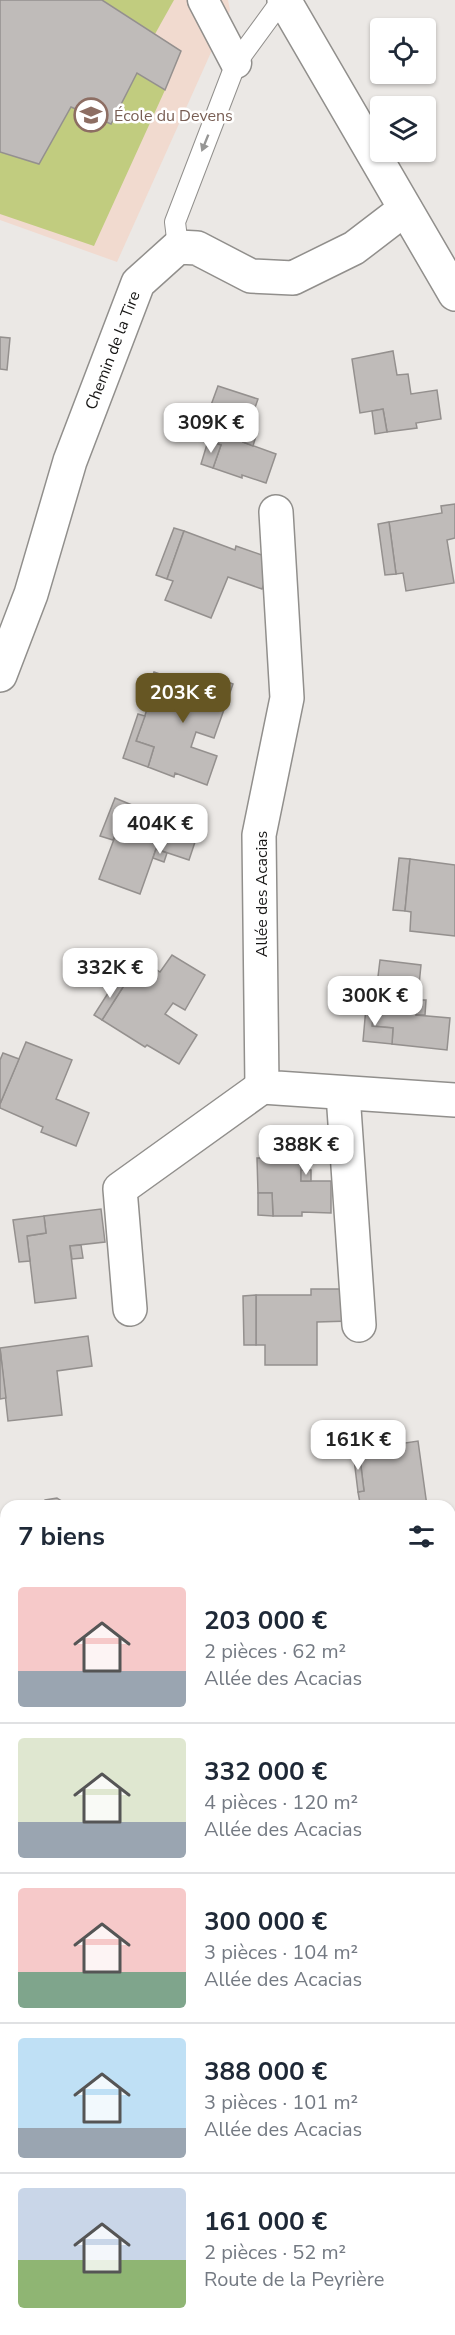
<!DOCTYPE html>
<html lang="fr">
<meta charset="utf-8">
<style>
:root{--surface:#fff;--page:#f2f2f3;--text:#1f2937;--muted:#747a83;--line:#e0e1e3;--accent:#665623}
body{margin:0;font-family:"Nunito Sans",sans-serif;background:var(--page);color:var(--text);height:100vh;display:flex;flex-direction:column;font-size:22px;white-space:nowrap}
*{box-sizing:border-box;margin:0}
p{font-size:20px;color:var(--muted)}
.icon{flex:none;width:33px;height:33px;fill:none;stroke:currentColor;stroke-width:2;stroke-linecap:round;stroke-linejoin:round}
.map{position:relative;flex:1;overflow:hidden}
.details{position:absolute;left:0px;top:1500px;width:456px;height:836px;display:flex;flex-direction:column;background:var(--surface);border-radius:18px 18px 0 0;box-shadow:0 2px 4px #0004}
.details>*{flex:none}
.tools{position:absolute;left:370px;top:18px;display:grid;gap:12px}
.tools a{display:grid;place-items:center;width:66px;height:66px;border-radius:6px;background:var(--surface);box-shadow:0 2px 4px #0004;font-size:30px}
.price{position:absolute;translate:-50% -51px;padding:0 14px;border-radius:12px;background:#fff;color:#222;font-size:20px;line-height:39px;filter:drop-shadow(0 2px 3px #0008)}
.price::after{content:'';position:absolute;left:50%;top:36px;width:18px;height:14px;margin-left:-9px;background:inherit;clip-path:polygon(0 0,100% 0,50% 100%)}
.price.current{background:var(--accent);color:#fff}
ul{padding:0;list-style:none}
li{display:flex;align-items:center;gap:18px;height:150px;padding:0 18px}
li+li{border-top:2px solid var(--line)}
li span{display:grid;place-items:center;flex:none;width:168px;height:120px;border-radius:6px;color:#555}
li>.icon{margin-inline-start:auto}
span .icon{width:72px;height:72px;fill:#fffc;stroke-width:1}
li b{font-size:26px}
h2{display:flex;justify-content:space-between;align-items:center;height:72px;padding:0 18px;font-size:26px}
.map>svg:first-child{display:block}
.education{fill:#f1dacf}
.green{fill:#c1cc7f}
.building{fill:#bfbbb9;stroke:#94908e;stroke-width:1.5}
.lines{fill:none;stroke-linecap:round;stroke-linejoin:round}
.service-casing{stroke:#918f8c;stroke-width:22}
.pedestrian-casing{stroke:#918f8c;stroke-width:33}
.minor-casing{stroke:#918f8c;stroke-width:36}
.service{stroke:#fff;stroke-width:20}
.pedestrian{stroke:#fff;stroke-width:30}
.minor{stroke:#fff;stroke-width:33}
.oneway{fill:#969695}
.labels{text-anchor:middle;stroke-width:5;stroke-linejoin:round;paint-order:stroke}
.education-label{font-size:16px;fill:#785e54;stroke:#fff;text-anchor:start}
.street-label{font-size:16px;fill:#161514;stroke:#fff}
</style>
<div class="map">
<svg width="455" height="2335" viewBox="0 0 455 2335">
<rect width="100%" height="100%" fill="#ebe8e5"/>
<polygon class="education" points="0,0 228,0 230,10 117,262 0,220"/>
<g class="green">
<polygon points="102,0 174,0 155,34"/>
<polygon points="137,73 165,90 94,246 0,214 0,152 39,164 71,107 111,124"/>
</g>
<g class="building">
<polygon points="0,0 102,0 181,51 165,90 137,73 111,124 71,107 39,164 0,152"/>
<polygon points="0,337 10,338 7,370 0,369"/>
<polygon points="393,351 397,375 408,374 411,394 437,390 441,419 416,423 417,428 387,432 383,409 360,413 352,359"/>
<polygon points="218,386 258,399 243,442 276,454 266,483 242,475 242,478 213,468 221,445 199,438"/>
<polygon points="383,409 387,432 375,434 372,411"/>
<polygon points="246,433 256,436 253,446 243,442"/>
<polygon points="208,441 221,445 213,468 201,464"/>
<polygon points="455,504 455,538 447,540 454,583 406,591 403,573 396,574 389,522 442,513 441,506"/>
<polygon points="389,522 396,574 385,575 378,524"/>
<polygon points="174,528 184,531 167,579 156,575"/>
<polygon points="184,531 235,550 236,546 273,559 262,589 228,577 211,618 165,600 173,581 167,579"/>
<polygon points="154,672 200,688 206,674 233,684 214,738 196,732 191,747 217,756 207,785 175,773 174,777 148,767 154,747 136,741 152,695 146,693"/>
<polygon points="138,714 145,716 136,741 154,747 148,767 123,758"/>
<polygon points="115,798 144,810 139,824 122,818 113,840 100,836"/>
<polygon points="144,810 169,819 168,822 198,833 189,860 156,849 140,894 99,879 122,818 139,824"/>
<polygon points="156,849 167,853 164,862 153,858"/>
<polygon points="399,858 410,859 405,911 393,910"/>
<polygon points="410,859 455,865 455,936 410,931 411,912 405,911"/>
<polygon points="133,954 160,972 172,955 205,975 185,1010 173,1003 165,1014 197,1035 179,1064 147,1045 145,1047 102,1020 125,984 117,979"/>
<polygon points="380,960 421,965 416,1015 450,1018 447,1050 392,1044 393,1028 372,1026"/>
<polygon points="117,979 125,984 102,1020 94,1015"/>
<polygon points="367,996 375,997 372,1026 393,1028 392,1044 363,1041"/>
<polygon points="418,1000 426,1000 425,1015 416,1015"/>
<polygon points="26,1042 72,1060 56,1099 89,1113 76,1146 41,1132 43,1127 0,1108 0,1104"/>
<polygon points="3,1053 19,1059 0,1104 0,1060"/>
<polygon points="265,1139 301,1139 301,1181 331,1181 331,1213 302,1212 302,1216 273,1216 272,1193 258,1193 257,1158 264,1158"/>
<rect x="301" y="1170" width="10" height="11"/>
<polygon points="258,1193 272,1193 273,1216 258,1215"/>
<polygon points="101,1209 105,1242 70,1246 76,1298 35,1303 27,1236 46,1233 44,1216"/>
<polygon points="44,1216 46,1233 27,1236 30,1261 19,1262 13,1220"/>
<polygon points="81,1245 83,1258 72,1259 70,1246"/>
<polygon points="311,1289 350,1289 350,1321 317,1322 317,1365 265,1365 265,1345 256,1345 256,1295 311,1295"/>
<polygon points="256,1295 256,1345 244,1345 243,1296"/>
<polygon points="88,1336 92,1366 57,1371 62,1415 8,1421 0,1348"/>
<polygon points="0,1348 6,1398 0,1399"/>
<polygon points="418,1441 427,1506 340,1506 360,1503 358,1492 364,1491 359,1450"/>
<polygon points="359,1450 364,1491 358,1492 353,1451"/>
<polygon points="57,1498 63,1502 63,1506 41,1506 45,1500"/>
<polygon points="117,1501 118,1506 79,1506"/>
<polygon points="5,1729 6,1758 3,1759 6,1774 1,1776 3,1784 0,1785 6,1806 6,1842 0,1843 0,1730"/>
<rect x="450" y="1967" width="5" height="81"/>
<rect x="0" y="2010" width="6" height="38"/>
<polygon points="92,2330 136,2330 129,2332 130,2335 93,2335"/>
<polygon points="316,2330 354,2330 354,2333 317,2335"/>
</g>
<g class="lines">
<g class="service-casing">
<polyline id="service" points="178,247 175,222 236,63 282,0"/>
</g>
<g class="pedestrian-casing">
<polyline id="pedestrian" points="203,0 236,63"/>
</g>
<g class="minor-casing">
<g id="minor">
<polyline points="284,0 455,294"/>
<polyline points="276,512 287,698 259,835 262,1087 455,1100"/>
<polyline points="0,675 31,594 70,461 138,283 178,247 197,248 251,276 293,278 354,248 405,209"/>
<polyline points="343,1094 359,1325"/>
<polyline points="130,1309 120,1189 262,1087"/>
<polyline points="0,1634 6,1633"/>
<polyline points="450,1686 455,1692"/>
<polyline points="0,2106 6,2106"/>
<polyline points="202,2335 202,2330"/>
</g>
</g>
<use href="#service" class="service"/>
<use href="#pedestrian" class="pedestrian"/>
<use href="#minor" class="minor"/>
</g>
<defs><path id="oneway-solid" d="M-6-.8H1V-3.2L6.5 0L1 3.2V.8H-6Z" transform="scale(1.5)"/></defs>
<use class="oneway" href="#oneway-solid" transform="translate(205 143) rotate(112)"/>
<defs>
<g id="school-ring" transform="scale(1.725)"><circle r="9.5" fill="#fff" stroke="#8d6e63" stroke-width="1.5"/><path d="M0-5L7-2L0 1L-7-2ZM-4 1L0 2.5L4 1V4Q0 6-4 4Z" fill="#8d6e63"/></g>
</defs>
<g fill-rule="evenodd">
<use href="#school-ring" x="91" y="115"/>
</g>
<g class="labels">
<g class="education-label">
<text x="114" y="121">École du Devens</text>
</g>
<g class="street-label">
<text transform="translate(112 350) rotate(-69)" y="6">Chemin de la Tire</text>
<text transform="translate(261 894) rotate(-90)" y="6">Allée des Acacias</text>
</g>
</g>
</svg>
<div class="tools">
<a><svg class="icon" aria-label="locate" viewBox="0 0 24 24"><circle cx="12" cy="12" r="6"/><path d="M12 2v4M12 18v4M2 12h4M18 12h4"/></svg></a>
<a><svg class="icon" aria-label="layers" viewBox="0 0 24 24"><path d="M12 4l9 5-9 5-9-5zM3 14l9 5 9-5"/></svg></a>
</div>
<b class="price" style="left:211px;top:454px">309K €</b>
<b class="price current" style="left:183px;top:724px">203K €</b>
<b class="price" style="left:160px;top:855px">404K €</b>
<b class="price" style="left:110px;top:999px">332K €</b>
<b class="price" style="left:375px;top:1027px">300K €</b>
<b class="price" style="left:306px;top:1176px">388K €</b>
<b class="price" style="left:358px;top:1471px">161K €</b>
<section class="details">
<h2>7 biens<svg class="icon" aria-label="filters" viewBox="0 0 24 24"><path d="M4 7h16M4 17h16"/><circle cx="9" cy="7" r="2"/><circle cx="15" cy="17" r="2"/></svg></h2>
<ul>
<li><span style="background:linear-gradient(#f6c9c9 70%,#9aa5b1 0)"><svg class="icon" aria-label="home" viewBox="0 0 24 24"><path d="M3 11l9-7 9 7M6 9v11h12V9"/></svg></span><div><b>203 000 €</b><p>2 pièces · 62 m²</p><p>Allée des Acacias</p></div></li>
<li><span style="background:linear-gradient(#dfe7d0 70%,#9aa5b1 0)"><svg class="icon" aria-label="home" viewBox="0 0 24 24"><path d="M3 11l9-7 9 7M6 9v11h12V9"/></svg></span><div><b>332 000 €</b><p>4 pièces · 120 m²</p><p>Allée des Acacias</p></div></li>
<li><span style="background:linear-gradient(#f6c9c9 70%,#7fa58c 0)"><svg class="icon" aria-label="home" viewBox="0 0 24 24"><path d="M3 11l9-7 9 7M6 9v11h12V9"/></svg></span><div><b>300 000 €</b><p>3 pièces · 104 m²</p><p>Allée des Acacias</p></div></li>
<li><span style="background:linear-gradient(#bfe0f5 75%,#9aa5b1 0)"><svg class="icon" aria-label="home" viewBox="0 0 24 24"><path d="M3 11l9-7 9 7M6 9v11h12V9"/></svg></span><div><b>388 000 €</b><p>3 pièces · 101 m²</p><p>Allée des Acacias</p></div></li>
<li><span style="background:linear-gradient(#c9d6e8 60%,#8fb573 0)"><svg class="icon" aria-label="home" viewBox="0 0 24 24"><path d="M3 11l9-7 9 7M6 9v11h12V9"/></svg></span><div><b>161 000 €</b><p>2 pièces · 52 m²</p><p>Route de la Peyrière</p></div></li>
</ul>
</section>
</div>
